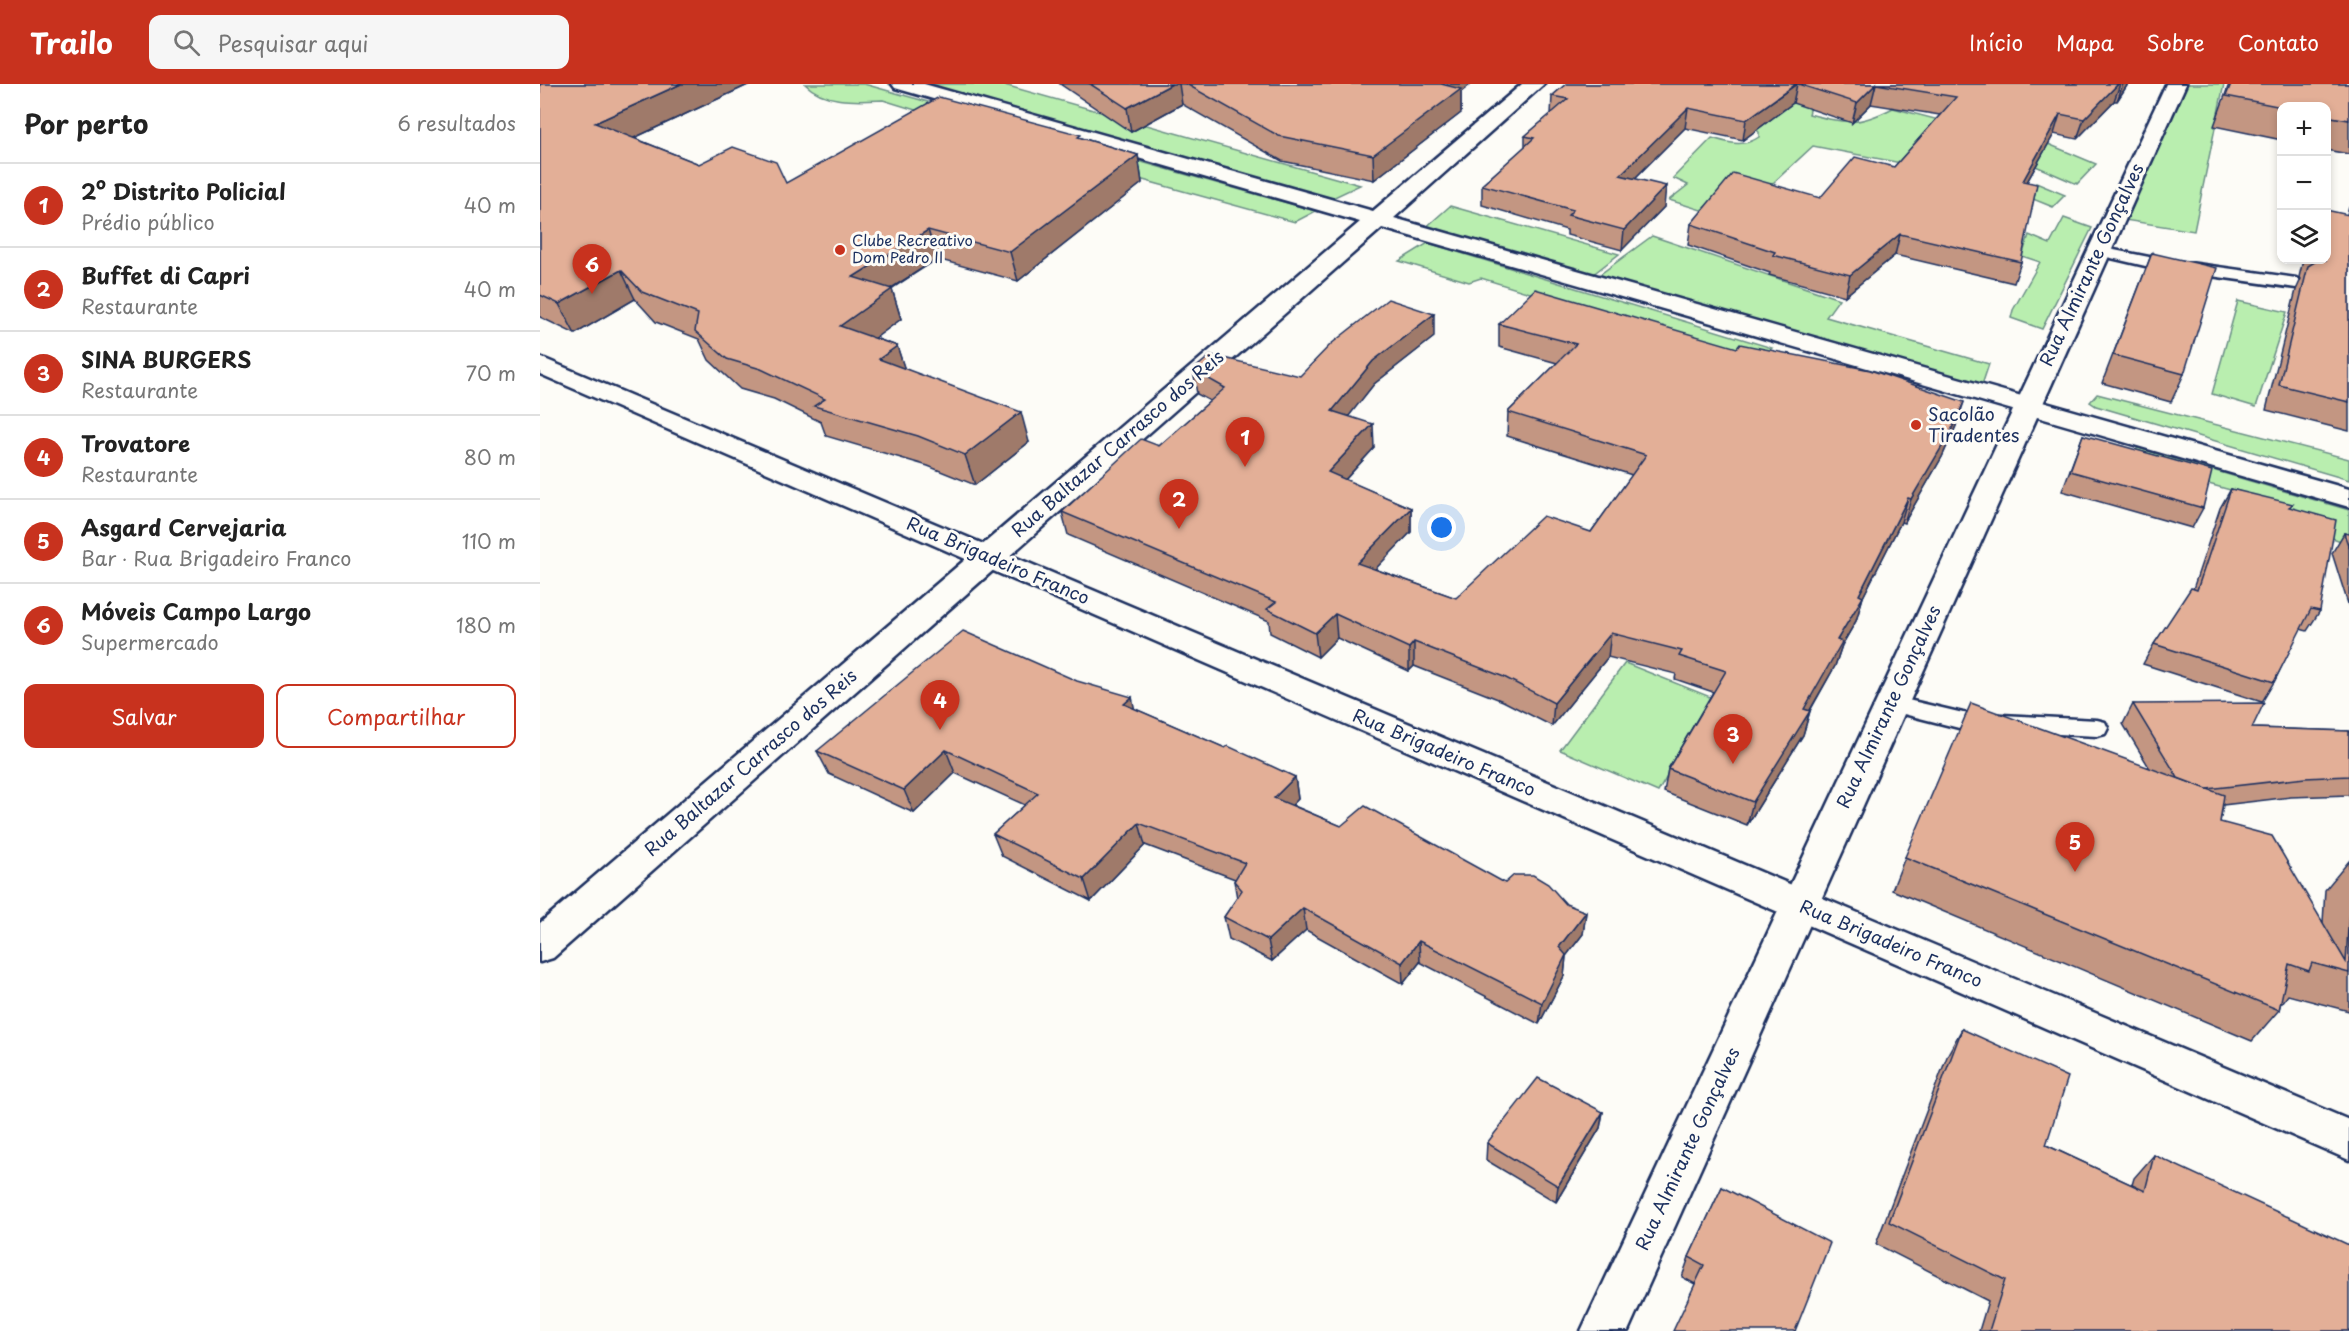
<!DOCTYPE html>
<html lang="pt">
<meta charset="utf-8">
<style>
body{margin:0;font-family:"Playpen Sans",sans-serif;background:#f6f6f6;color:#222}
.controls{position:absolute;right:18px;top:18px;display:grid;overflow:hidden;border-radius:12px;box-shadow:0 3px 9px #0003}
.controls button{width:54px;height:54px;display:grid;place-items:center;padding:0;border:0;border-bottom:2px solid #e0e0e0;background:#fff;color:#222;font:30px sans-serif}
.you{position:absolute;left:902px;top:444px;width:21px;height:21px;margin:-15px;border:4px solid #fff;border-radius:50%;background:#1a73e8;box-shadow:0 0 0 9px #1a73e833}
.badge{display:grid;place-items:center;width:39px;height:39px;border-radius:50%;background:#c8321e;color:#fff;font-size:20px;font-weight:700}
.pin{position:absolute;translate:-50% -50px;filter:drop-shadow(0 2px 3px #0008)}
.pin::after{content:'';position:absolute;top:32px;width:21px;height:18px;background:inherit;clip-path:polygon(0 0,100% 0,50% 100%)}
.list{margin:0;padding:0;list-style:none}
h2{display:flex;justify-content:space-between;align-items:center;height:78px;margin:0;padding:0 24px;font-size:26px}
h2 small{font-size:20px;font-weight:400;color:#767676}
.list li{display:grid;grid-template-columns:39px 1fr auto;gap:18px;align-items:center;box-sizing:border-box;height:84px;padding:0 24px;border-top:2px solid #e0e0e0}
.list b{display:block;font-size:22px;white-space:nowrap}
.list p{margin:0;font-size:20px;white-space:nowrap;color:#767676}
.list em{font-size:20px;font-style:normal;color:#767676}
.actions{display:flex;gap:12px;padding:18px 24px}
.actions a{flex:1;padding:14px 0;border:2px solid #c8321e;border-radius:12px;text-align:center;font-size:21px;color:#c8321e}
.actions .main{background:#c8321e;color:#fff}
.icon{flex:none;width:33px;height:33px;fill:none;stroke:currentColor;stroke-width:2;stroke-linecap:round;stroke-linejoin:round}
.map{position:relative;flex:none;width:1809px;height:1247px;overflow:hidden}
header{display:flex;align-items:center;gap:36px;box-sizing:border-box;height:84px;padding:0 30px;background:#c8321e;color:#fff}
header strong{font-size:28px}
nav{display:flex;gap:33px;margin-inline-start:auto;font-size:21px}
.search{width:420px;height:54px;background:#f6f6f6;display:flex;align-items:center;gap:15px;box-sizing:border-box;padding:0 21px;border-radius:12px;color:#767676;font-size:22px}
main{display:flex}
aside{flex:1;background:#fff}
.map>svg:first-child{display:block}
.green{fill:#b9eeaf;stroke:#6a8e86;stroke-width:1.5}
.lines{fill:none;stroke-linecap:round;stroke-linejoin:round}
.service-casing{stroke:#1b2f5e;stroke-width:5}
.minor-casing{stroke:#1b2f5e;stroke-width:5}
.tertiary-casing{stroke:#1b2f5e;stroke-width:5}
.secondary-casing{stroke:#1b2f5e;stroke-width:5}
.service{fill:#fdfcf7;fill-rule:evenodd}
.minor{fill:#fdfcf7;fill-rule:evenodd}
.tertiary{fill:#fdfcf7;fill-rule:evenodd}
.secondary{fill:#fdfcf7;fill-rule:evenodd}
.wall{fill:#c39682;stroke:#1b2f5e;stroke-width:1.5}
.shaded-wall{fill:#9f7a6a;stroke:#1b2f5e;stroke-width:1.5}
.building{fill:#e3af97;stroke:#1b2f5e;stroke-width:1.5}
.poi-dot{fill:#c8321e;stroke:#fdfcf7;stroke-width:2}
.labels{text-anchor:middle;stroke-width:6;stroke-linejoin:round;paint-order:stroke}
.far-poi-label{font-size:15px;fill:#1b2f5e;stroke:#fdfcf7;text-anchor:start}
.street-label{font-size:18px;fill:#1b2f5e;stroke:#fdfcf7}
.poi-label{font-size:18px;fill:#1b2f5e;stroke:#fdfcf7;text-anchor:start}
</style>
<header>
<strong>Trailo</strong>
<div class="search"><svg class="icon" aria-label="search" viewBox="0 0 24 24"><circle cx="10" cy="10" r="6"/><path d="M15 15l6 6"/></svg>Pesquisar aqui</div>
<nav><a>Início</a><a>Mapa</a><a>Sobre</a><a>Contato</a></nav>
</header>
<main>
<aside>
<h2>Por perto<small>6 resultados</small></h2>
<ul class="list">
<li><span class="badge">1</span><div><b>2º Distrito Policial</b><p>Prédio público</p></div><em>40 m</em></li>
<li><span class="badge">2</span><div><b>Buffet di Capri</b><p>Restaurante</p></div><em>40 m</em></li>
<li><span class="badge">3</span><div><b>SINA BURGERS</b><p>Restaurante</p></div><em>70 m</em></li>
<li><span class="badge">4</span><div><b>Trovatore</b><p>Restaurante</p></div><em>80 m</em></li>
<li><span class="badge">5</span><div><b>Asgard Cervejaria</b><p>Bar · Rua Brigadeiro Franco</p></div><em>110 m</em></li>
<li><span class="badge">6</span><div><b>Móveis Campo Largo</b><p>Supermercado</p></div><em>180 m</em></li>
</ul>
<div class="actions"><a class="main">Salvar</a><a>Compartilhar</a></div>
</aside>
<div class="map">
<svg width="1809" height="1247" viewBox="0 0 1809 1247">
<rect width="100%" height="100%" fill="#fdfcf7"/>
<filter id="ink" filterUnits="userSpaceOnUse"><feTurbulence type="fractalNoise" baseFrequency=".0167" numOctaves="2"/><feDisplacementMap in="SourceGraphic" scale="12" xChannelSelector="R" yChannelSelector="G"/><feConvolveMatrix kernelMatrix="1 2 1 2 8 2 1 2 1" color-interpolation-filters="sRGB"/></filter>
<g filter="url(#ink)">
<g class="green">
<path d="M265,0H324L776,127L755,138L603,96L343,16C318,17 285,20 265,0Z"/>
<polygon points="348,0 461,0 820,101 782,119"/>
<polygon points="1640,0 1684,0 1654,147 1578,135"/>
<path d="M1275,8L1269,30C1307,40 1318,42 1353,24L1418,41L1366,80L1273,62L1219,112L1187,106L1161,126L1129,116L1148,101L1133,94L1172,54C1190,59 1203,64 1219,53V48L1209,40Z"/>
<polygon points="1501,57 1556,80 1537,100 1484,77"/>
<polygon points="1496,99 1525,111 1513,123 1483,111"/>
<polygon points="910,122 1079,170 1047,195 883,146"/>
<polygon points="1524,134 1552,144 1502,245 1471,234 1473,226 1500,178 1482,172 1489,151 1510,160"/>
<polygon points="1112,152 1299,215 1286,233 1449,280 1439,310 1051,197"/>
<polygon points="888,159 1232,264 1215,278 941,194 929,198 859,177"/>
<polygon points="1698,217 1747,228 1716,323 1672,310"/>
<polygon points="1557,310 1809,375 1809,396 1556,322 1550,318"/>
<polygon points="1598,364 1809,426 1809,460 1776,448 1723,415 1592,379 1590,370"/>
<polygon points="1085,579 1173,614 1118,708 1020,666"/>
</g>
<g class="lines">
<g class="service-casing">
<g id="service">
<polygon points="1559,163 1614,174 1756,194 1764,199 1756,204 1614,184 1554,170 1552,167 1554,164"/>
<polygon points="1351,612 1423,629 1557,636 1565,638 1568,644 1565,650 1557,652 1423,645 1344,625 1341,620 1344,615"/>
</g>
</g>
<g class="minor-casing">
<polygon id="minor" points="352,0 384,0 833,127 982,0 1004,0 854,134 1809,405 1809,423 842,144 13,874 0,878 0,839 820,138 355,4"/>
</g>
<g class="tertiary-casing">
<polygon id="tertiary" points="1626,0 1646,0 1088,1247 1041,1247"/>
</g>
<g class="secondary-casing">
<polygon id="secondary" points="0,273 1809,1036 1809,1076 0,290"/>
</g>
<use href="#service" class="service"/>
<use href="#minor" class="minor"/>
<use href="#tertiary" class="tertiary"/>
<use href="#secondary" class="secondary"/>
</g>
<g class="wall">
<polygon points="0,0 210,0 94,54 159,80 246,99 542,54 598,71 602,99 478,197 397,175 351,205 352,205 361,235 335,254 357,262 364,284 489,358 435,401 388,382 286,352 281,338 234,315 200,305 169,276 159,255 116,238 95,215 35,250 0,233"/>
<polygon points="520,0 931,0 921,8 921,29 834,96 742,77 642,20 591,48"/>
<polygon points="1026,0 1588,0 1577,17 1574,17 1537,55 1514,50 1487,98 1481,178 1474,199 1355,171 1305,212 1229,191 1230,189 1148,161 1151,140 1280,114 1354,83 1400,31 1331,20 1312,39 1253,19 1203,56 1145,44 1095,94 1124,123 1082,166 1027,151 1027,146 942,121 942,101 985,63 985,52 1011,30 1012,12"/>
<polygon points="1689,0 1809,0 1809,70 1786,66 1786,22 1742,22 1742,56 1674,42"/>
<polygon points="1809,123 1809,347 1726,326 1756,206 1761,195 1759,193 1763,176 1786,176 1807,131"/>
<polygon points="1612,169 1644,290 1631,318 1562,299"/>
<polygon points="959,240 1416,342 1402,373 1364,439 1361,438 1323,513 1316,537 1302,561 1295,582 1270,627 1263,651 1207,741 1124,708 1128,685 1173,608 1135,595 1136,590 1068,573 1012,642 963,617 874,582 869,587 797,554 778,573 730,549 729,537 528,451 522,428 619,362 670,317 657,310 653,286 760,292 894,253 834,300 808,332 834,364 805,396 871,424 871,448 835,485 916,514 1051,448 1092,391 967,352 968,328 1017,279 959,263"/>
<polygon points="1543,351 1663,424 1652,444 1522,407"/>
<polygon points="1691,405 1750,423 1780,527 1767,547 1760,545 1734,598 1722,618 1603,580 1614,560 1653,505 1680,424"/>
<polygon points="1804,449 1809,450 1809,523 1792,469"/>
<polygon points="1593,620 1712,644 1809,647 1809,711 1751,713 1683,721 1680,738 1783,838 1785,806 1809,777 1809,927 1748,911 1742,919 1741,918 1739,926 1712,957 1352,806 1365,773 1609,683 1583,640"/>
<polygon points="595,625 685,664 755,693 758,715 752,721 801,742 1046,828 1043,850 1026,872 1024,892 999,940 880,878 863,900 766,846 732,877 689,855 684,833 697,814 694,797 695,795 605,761 551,817 462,772 453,750 485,721 415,689 374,729 289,690 277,667"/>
<polygon points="1422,945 1506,1061 1592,1101 1594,1094 1614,1071 1809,1247 1439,1247 1448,1217 1336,1160 1408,970"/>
<polygon points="1063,1028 1060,1044 1016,1118 946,1076 947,1059"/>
<polygon points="1182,1103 1255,1247 1155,1200 1142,1193 1149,1173"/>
</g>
<g class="shaded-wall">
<polygon points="141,0 210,0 68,66 55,39"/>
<polygon points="632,0 639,0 642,20 591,48 587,24"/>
<polygon points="900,0 931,0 921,8 921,29 834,96 833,71"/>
<polygon points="1257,0 1253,19 1203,56 1206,36"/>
<polygon points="1336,0 1331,20 1312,39 1317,19"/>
<polygon points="1578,0 1580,0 1574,17 1537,55 1544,35"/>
<polygon points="1583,0 1588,0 1577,17"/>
<polygon points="1148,24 1145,44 1078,111 1080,91"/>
<polygon points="1520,30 1514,50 1476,117 1483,97"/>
<polygon points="598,71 602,99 478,197 470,168"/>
<polygon points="1126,102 1124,123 1082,166 1084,146"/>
<polygon points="388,146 397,175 323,222 313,193"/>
<polygon points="1360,150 1355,171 1305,212 1310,191"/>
<polygon points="81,186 95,215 35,250 19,220"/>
<polygon points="352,205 361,235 311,272 300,242"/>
<polygon points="894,230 894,253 834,300 794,351 792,327 833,277"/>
<polygon points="357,262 367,292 339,275"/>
<polygon points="1424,318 1416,342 1402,373 1364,439 1371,415"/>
<polygon points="481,328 489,358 435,401 425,371"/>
<polygon points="833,340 834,364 790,412 788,388"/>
<polygon points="1368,414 1361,438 1322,515 1323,513 1316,537 1302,561 1295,582 1263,638 1270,627 1263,651 1207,741 1213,718 1264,625 1319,511"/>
<polygon points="871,424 871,448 818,503 817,479"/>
<polygon points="795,530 797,554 778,573 775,549"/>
<polygon points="1071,549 1068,573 1012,642 1014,619"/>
<polygon points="874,558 874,582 869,587 869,564"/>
<polygon points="592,613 597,636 584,620"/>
<polygon points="406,666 415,689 374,729 364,706"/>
<polygon points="755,693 758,715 738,736 734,714"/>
<polygon points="599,739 605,761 551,817 544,795"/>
<polygon points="763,824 766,846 732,877 728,856"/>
<polygon points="1046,828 1043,850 1026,872 1024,892 999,940 1002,919 1019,863"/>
<polygon points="879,857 880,878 863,900 862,879"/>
<polygon points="1063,1028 1060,1044 1016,1118 1018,1102"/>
</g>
<g class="building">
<polygon points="0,0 141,0 55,39 159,80 193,63 236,78 246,99 399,13 541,51 538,53 598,71 470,168 388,146 313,193 352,205 300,242 357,262 339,275 481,328 425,371 378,352 274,322 285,315 221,285 187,275 155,247 158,230 102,208 81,186 19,220 0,211"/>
<polygon points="550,0 632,0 587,24"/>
<polygon points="646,0 901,0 921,5 833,71 739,52"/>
<polygon points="1026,0 1256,0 1206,36 1148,24 1080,91 1126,102 1084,146 1028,131 1033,126 942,101 994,54 985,52 1028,15 1012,12"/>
<polygon points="1258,0 1578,0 1544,35 1520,30 1483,97 1497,100 1481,178 1360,150 1310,191 1233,171 1235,168 1151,140 1193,89 1280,114 1315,73 1354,83 1416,13 1336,0 1317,19"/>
<polygon points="1691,0 1809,0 1809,36 1786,32 1786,22 1742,23 1686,12"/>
<polygon points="1786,126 1809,131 1809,318 1739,301 1768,182 1778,176 1786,176"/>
<polygon points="1612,169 1677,184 1644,290 1573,271"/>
<polygon points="995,205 1197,264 1200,260 1330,286 1424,318 1410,349 1371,415 1368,414 1319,511 1323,513 1297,556 1302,558 1264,625 1270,627 1213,718 1128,685 1186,587 1139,572 1142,567 1071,549 1014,619 964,593 874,558 869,564 795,530 775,549 727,525 736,518 522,428 601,355 619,362 685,304 653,286 671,271 760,292 791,260 848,215 894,230 833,277 792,327 833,340 788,388 871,424 817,479 916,514 1003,432 1051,448 1106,371 968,328 1036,260 959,240"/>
<polygon points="1543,351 1672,387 1663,424 1530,387"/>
<polygon points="1691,405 1753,420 1749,423 1796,436 1780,527 1771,525 1734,598 1614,560 1651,504 1657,506"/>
<polygon points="1804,449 1809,450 1809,464"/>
<polygon points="423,547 537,597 592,613 584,620 685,664 688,662 755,693 734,714 801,742 825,722 965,799 974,791 993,791 1008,800 1026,820 1046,828 1019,863 1026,871 1002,919 879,857 862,879 763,824 728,856 684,833 702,806 694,797 705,779 599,739 544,795 453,750 498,709 406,666 364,706 277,667"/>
<polygon points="1431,619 1684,711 1680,738 1732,752 1806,878 1809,826 1809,889 1772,879 1769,887 1749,880 1739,926 1365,773"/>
<polygon points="1724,619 1712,644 1809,647 1809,692 1765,694 1667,705 1638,694 1593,620"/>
<polygon points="1422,945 1528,993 1506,1061 1605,1107 1614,1071 1809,1161 1809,1247 1449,1247 1465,1196 1349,1138"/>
<polygon points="998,994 1063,1028 1018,1102 947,1059"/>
<polygon points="1182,1103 1290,1159 1255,1247 1133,1247 1164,1181 1149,1173"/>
</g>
</g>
<g class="poi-dot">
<circle cx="300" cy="166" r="6"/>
<circle cx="1376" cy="341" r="6"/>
</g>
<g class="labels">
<g class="far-poi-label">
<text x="312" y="162">Clube Recreativo<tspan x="312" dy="17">Dom Pedro II</tspan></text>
</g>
<g class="street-label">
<text transform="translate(1552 181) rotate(-65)" y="6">Rua Almirante Gonçalves</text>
<text transform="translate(578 360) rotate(-41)" y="6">Rua Baltazar Carrasco dos Reis</text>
<text transform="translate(458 477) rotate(23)" y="6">Rua Brigadeiro Franco</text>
<text transform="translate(1349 623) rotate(-65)" y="6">Rua Almirante Gonçalves</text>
<text transform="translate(904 669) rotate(23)" y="6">Rua Brigadeiro Franco</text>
<text transform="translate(211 679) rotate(-41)" y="6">Rua Baltazar Carrasco dos Reis</text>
<text transform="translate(1351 860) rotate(23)" y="6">Rua Brigadeiro Franco</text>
<text transform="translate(1148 1065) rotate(-65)" y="6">Rua Almirante Gonçalves</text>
</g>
<g class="poi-label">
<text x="1388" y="337">Sacolão<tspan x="1388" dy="21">Tiradentes</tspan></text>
</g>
</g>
</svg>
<div class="controls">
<button>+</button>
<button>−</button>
<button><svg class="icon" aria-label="layers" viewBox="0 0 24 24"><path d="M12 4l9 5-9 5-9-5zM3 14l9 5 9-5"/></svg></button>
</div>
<div class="you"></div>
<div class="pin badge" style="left:705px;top:383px">1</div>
<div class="pin badge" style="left:639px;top:445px">2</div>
<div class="pin badge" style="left:1193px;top:680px">3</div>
<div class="pin badge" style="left:400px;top:646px">4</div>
<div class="pin badge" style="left:1535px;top:788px">5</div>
<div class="pin badge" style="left:52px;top:210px">6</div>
</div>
</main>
